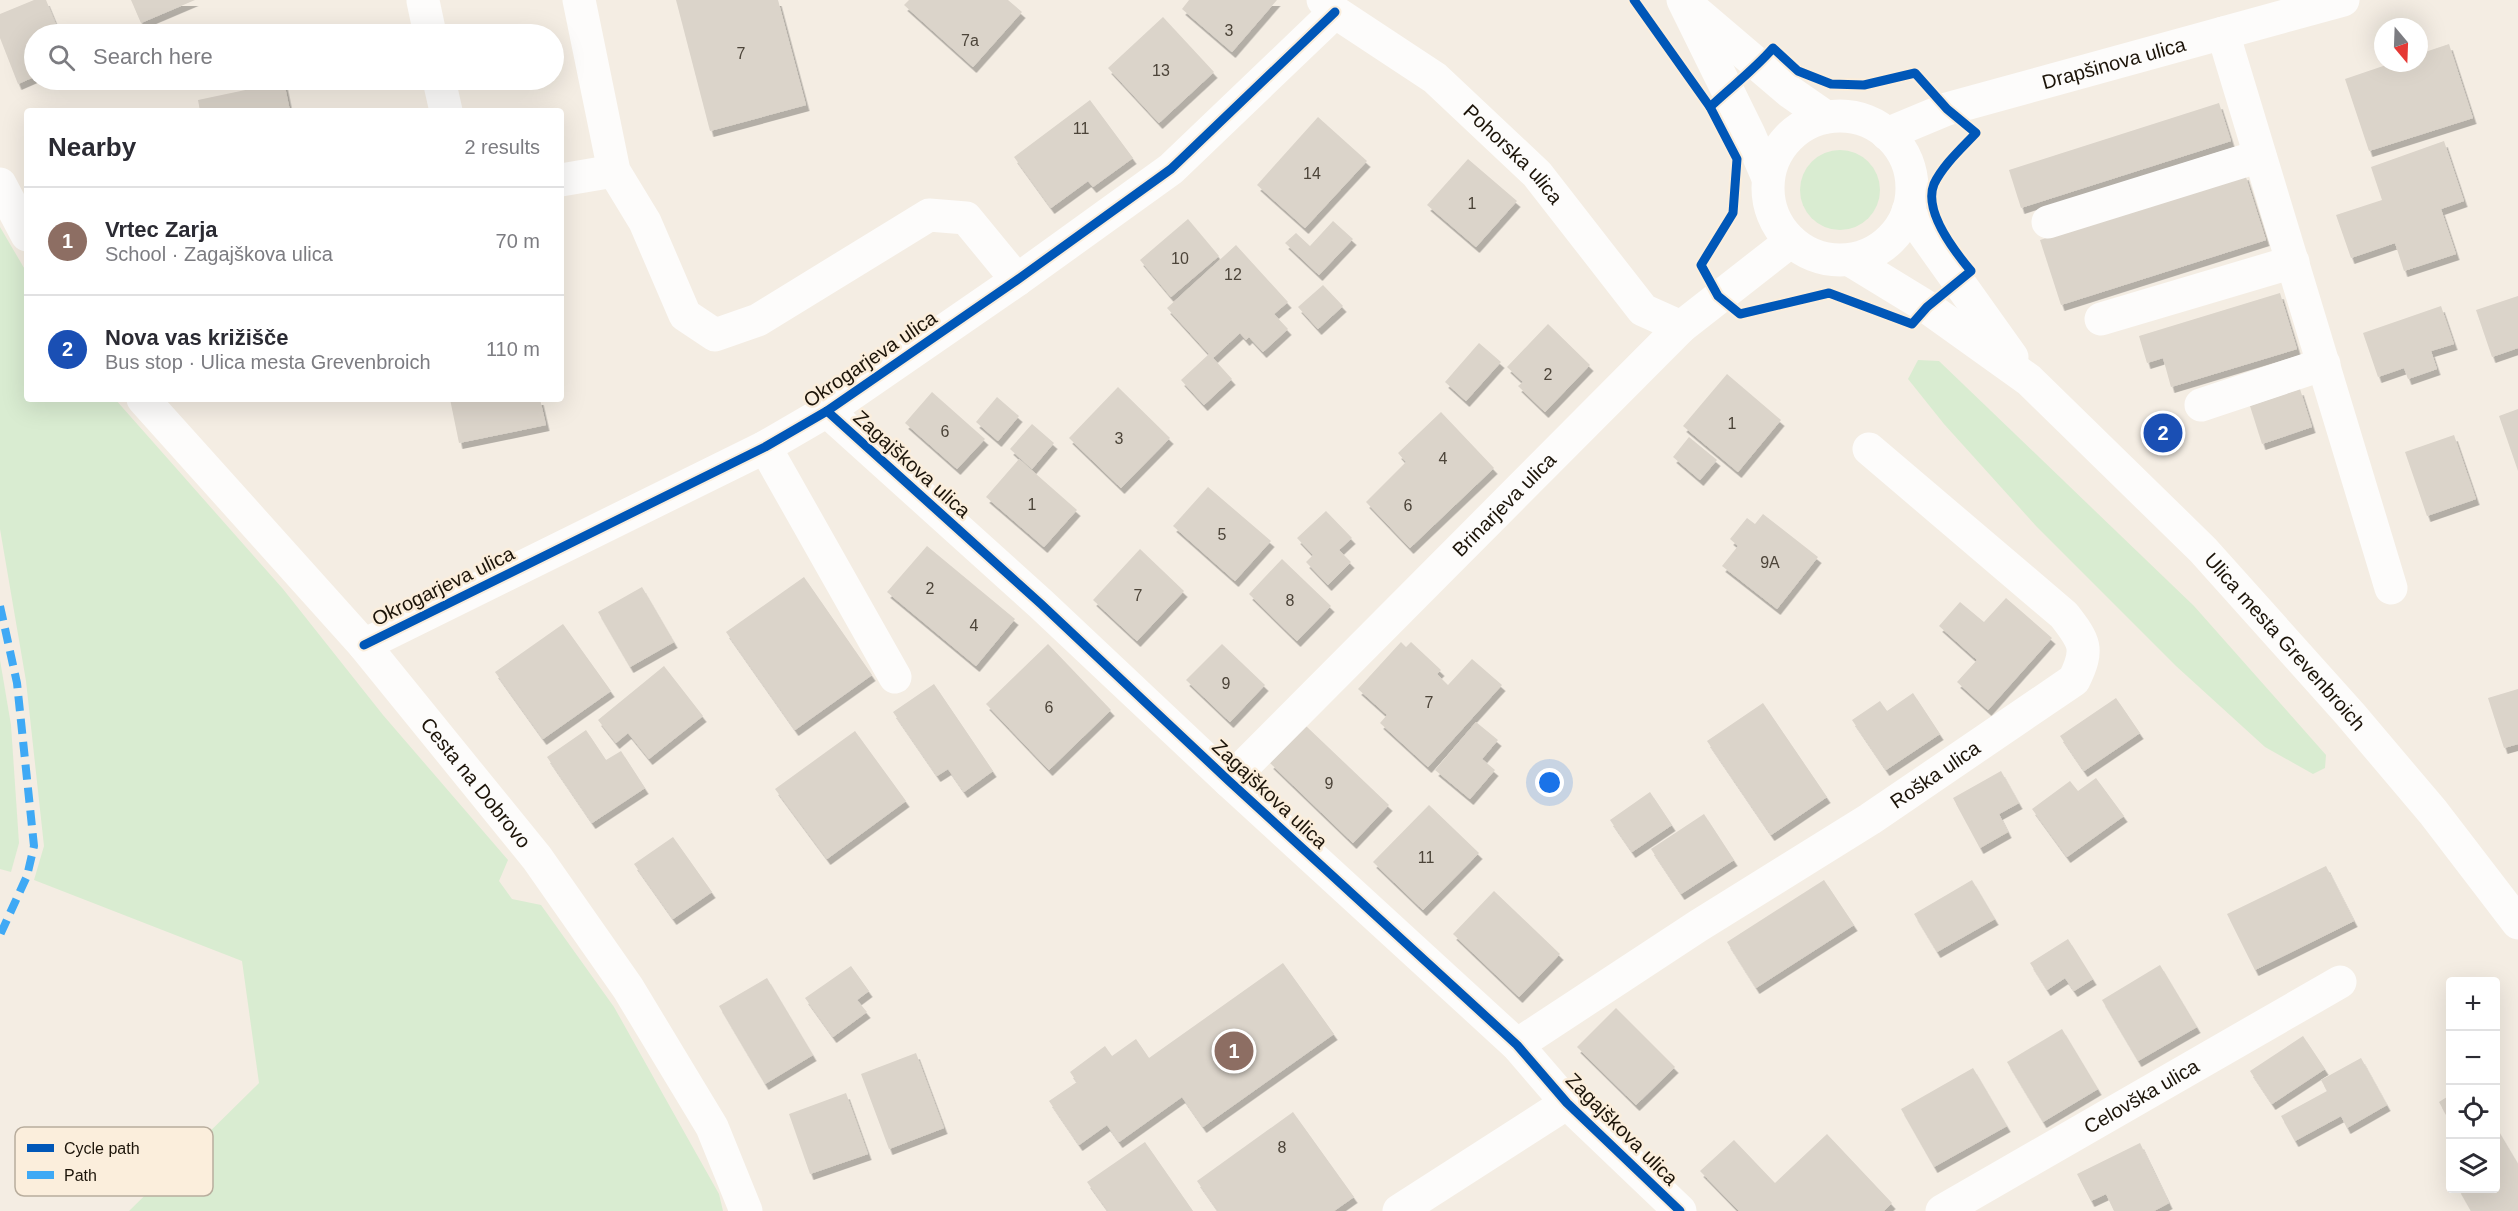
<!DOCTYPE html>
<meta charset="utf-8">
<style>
body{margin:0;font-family:Arial,sans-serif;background:#f2f2f3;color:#2b2b33}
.controls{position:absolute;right:18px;bottom:18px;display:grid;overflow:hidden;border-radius:6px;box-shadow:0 6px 24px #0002}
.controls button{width:54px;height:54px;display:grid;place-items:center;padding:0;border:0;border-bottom:2px solid #e1e1e2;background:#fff;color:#2b2b33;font:30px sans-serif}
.compass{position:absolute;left:2374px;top:18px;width:54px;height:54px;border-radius:50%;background:#fff;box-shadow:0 6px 24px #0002;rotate:161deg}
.you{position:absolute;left:1550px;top:783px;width:21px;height:21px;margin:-15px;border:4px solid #fff;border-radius:50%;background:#1a73e8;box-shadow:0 0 0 9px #1a73e833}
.badge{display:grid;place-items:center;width:39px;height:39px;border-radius:50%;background:#2563eb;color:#fff;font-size:20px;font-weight:700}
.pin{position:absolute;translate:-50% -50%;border:3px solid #fff;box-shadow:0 2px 6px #0006}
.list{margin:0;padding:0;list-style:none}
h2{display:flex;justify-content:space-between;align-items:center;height:78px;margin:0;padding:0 24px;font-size:26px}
h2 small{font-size:20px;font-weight:400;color:#7c7c81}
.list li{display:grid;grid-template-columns:39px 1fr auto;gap:18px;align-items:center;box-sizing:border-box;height:108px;padding:0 24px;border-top:2px solid #e1e1e2}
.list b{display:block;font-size:22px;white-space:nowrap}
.list p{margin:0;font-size:20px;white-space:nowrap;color:#7c7c81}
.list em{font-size:20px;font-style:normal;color:#7c7c81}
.icon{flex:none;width:33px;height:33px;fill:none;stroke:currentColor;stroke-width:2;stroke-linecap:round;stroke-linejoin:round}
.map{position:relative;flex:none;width:2518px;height:1211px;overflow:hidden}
.search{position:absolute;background:#fff;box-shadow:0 6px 24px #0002;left:24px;top:24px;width:540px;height:66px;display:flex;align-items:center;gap:15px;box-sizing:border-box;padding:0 21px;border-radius:33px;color:#7c7c81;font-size:22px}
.panel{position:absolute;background:#fff;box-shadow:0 6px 24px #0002;left:24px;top:108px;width:540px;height:294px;border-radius:6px}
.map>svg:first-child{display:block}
.green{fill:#d9ecd1}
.building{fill:#dbd4ca;filter:url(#shadow)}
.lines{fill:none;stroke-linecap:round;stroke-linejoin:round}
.minor{stroke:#fdfcfb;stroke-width:33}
.quiet{stroke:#3fa9f5;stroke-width:8;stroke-dasharray:15 8;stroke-linecap:butt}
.cycleway-casing{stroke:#fbeedc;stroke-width:13}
.cycleway{stroke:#0057b8;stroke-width:9}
.labels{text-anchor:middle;stroke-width:5;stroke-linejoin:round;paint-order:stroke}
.number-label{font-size:16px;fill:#4c4439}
.street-label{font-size:20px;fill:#1c1409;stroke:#fbeedc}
.key{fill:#fbeedc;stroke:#b8ad9d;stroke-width:1.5}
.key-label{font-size:16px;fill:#1c1409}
</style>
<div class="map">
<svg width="2518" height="1211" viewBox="0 0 2518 1211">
<defs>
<filter id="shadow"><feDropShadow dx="3.5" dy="6" stdDeviation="0" flood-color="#0004"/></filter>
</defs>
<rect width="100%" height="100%" fill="#f4ede3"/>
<g class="green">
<circle cx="1840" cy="190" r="40"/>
<polygon points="0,227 27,273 27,399 115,399 283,589 383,715 508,860 499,881 512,899 541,905 614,1007 719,1194 723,1211 129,1211 259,1083 242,961 34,880 44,846 26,681 0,529"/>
<polygon points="1918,360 1939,361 2194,606 2326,755 2325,768 2313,774 2265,747 2176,666 2037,527 1944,424 1908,379"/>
<polygon points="0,660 11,725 19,843 11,872 0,869"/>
</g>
<g class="building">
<polygon points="34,0 46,0 60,34 34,34 34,77 18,84 0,38 0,14"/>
<polygon points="131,0 195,0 141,23"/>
<polygon points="676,0 778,0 806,105 710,131"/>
<polygon points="909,0 1008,0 1022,12 973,67 904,5"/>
<polygon points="1189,0 1277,0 1232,52 1182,9"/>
<polygon points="1163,17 1214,72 1159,123 1108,68"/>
<polygon points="2449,44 2473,118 2369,151 2345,79 2392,63 2419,63 2419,54"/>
<polygon points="284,82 290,111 200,111 198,100"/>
<polygon points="1090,100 1133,158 1093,187 1088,181 1051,208 1014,157"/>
<polygon points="2219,103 2231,141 2021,208 2009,170"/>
<polygon points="1318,117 1367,161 1305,228 1257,185"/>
<polygon points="2444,141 2464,201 2441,209 2456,254 2404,271 2395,243 2351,258 2336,215 2382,200 2371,167"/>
<polygon points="1468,159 1517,201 1476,247 1427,205"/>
<polygon points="2245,174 2266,240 2061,305 2040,240"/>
<polygon points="1188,219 1219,256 1171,297 1140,260"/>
<polygon points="1333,221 1353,239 1319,275 1285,243 1296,233 1310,246"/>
<polygon points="1236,245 1288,302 1274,314 1288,329 1263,352 1249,337 1246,340 1240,333 1213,358 1232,379 1204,405 1181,380 1209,354 1167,308"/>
<polygon points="1323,285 1343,306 1318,329 1298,307"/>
<polygon points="2280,293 2297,349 2171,387 2163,358 2147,363 2139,336"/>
<polygon points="2518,296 2518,348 2492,357 2476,310"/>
<polygon points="2441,306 2454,344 2431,351 2437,369 2408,379 2404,368 2378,377 2363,333"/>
<polygon points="1548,324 1590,365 1545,412 1518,386 1523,382 1507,367"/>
<polygon points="1479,343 1501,362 1466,401 1445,382"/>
<polygon points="1727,374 1781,420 1738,472 1683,426"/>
<polygon points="1118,387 1170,438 1121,488 1069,438"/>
<polygon points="2300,389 2312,427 2262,444 2250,406"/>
<polygon points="932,392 985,439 957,469 905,423"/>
<polygon points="997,397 1019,416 998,441 976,422"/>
<polygon points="450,399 540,399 546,425 459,443"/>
<polygon points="2518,409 2518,471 2499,416"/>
<polygon points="1441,412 1494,468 1410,548 1366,502 1406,462 1398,453"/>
<polygon points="1032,424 1054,443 1032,469 1010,449"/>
<polygon points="2454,435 2476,499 2427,516 2405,452"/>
<polygon points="1689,437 1717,460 1700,480 1673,457"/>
<polygon points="1019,459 1077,510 1044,547 986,497"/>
<polygon points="1208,487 1271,541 1235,581 1173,526"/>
<polygon points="1326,511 1352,538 1339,550 1351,562 1328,585 1306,562 1313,555 1297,538"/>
<polygon points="1763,514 1818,557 1777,609 1722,566 1738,546 1730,539 1747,518 1755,524"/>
<polygon points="927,546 1015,619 976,666 887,592"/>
<polygon points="1140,549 1184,591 1137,641 1093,600"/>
<polygon points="1282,559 1331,606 1297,641 1249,594"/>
<polygon points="804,577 872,675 795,730 726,632"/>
<polygon points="642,587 674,642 630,667 598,612"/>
<polygon points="2006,598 2052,638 1988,710 1957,682 1977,660 1939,626 1960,602 1984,622"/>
<polygon points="563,624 611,691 543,739 495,672"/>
<polygon points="1401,642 1406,647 1411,642 1441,670 1437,674 1448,685 1472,659 1502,685 1428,767 1380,723 1387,715 1358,689"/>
<polygon points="1048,644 1111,710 1049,770 986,704"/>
<polygon points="1222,644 1265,685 1230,722 1186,680"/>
<polygon points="664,666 703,716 649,759 628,733 616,743 598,720"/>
<polygon points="934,684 993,771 964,792 948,769 937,776 893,712"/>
<polygon points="2518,689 2518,744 2504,748 2488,698"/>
<polygon points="1913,693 1940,734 1886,770 1852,720 1880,701 1887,711"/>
<polygon points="2116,698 2140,733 2084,771 2060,736"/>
<polygon points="1763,703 1827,797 1771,835 1707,741"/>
<polygon points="1476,722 1498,740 1482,759 1495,770 1470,799 1435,770"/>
<polygon points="1306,726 1389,805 1353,843 1270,763"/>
<polygon points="586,730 606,760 621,751 645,788 592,823 547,757"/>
<polygon points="855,731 906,801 827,859 775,789"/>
<polygon points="2001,771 2019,803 1999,814 2008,832 1980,848 1953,798"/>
<polygon points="2096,778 2124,816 2067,857 2032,809 2070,781 2078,791"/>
<polygon points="1650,792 1672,825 1632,852 1610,820"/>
<polygon points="1429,805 1479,853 1423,910 1373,862"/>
<polygon points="1704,814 1734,860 1681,894 1651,849"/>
<polygon points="673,837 712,892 673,919 634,864"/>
<polygon points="2326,866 2354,921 2255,970 2227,914"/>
<polygon points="1824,880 1854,925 1756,988 1727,942"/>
<polygon points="1972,880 1995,919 1937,952 1914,914"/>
<polygon points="1494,891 1560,954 1519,997 1453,934"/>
<polygon points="2068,939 2093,979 2074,991 2065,978 2047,990 2030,963"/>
<polygon points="1283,963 1334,1034 1203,1127 1182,1097 1119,1142 1107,1125 1079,1145 1049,1101 1077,1082 1070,1072 1105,1046 1112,1056 1136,1039 1149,1058"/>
<polygon points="2160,965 2197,1027 2138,1061 2102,1000"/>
<polygon points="851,966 869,991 857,1000 867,1012 833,1037 805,998"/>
<polygon points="767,978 813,1055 765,1084 719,1006"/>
<polygon points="1616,1008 1675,1067 1636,1105 1577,1047"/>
<polygon points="2062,1029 2098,1089 2043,1122 2007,1062"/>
<polygon points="2303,1036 2325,1069 2272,1104 2250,1071"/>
<polygon points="916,1053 944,1128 889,1149 861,1074"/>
<polygon points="2361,1058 2387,1105 2347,1128 2341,1116 2295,1141 2281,1116 2327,1091 2321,1080"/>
<polygon points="1973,1068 2007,1126 1934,1167 1901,1109"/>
<polygon points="846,1093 868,1154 810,1174 789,1114"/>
<polygon points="2450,1095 2450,1122 2439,1102"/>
<polygon points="1293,1112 1354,1197 1334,1211 1218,1211 1197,1181"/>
<polygon points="2496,1127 2518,1164 2518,1211 2471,1211 2458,1188 2496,1188"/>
<polygon points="1827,1134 1892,1203 1884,1211 1739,1211 1700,1171 1734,1140 1775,1183"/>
<polygon points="1145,1142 1193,1211 1108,1211 1087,1182"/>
<polygon points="2140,1143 2169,1203 2154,1211 2114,1211 2106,1194 2091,1201 2077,1174"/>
</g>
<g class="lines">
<g class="minor">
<polyline points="579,0 614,171 645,222 685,315 715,335 758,320 929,215 966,218 1017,280"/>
<path id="s1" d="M1323,0L1335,12L1435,78L1537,174L1643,310L1681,327"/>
<polyline points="1683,0 1749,134 1768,178"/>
<polyline points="423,1 430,34"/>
<polyline points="1695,11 1790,92 1826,117"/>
<polyline points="2223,33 2391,588"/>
<polyline points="439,80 446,111"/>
<circle cx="1840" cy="188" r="72"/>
<path id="s2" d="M1887,134L1947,109L2343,0"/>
<polyline points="561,180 614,171"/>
<polyline points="0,184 27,235"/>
<polyline points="1908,211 2012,357"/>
<polyline points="2048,222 2260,156"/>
<path id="s3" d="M1850,260L1927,307L2029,380L2203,550L2350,714L2433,812L2518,923"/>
<polyline points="2101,319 2293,262"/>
<path id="s4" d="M143,399L364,645L537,858L628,988L712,1127L746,1211"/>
<polyline points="2201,405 2324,364"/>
<polyline points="827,411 1041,604 1229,781 1517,1045 1567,1103 1680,1211"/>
<polyline points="765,447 895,677"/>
<polyline points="364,645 765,447 827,411 1017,280 1171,169 1335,12"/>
<path id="s5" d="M1229,781L1681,327L1791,241"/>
<path id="s6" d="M1517,1045L1698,926L1870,819L2074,680C2090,648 2084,641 2064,615L1869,449"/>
<polyline points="1399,1211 1567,1103"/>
<path id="s7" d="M1942,1211L2340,982"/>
</g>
<polyline class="quiet" points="0,606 17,683 34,846 27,876 0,935"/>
<g class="cycleway-casing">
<g id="cycleway">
<polyline points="1634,0 1710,107"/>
<path d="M1773,48L1798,71L1831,84L1864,85L1915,73L1947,109L1976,133C1962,148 1943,165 1934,184C1923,211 1955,252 1971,271L1927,307L1912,324L1829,293L1740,314L1718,296L1701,265L1733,213L1737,159L1710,107C1731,87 1754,70 1773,48Z"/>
<polyline points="827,411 1041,604 1229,781 1517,1045 1567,1103 1680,1211"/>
<polyline points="364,645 765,447 827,411 1017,280 1171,169 1335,12"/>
</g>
</g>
<use href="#cycleway" class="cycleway"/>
</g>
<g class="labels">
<g class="number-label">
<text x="1229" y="36">3</text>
<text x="970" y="46">7a</text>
<text x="741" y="59">7</text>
<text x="1161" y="76">13</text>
<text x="1081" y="134">11</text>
<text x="1312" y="179">14</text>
<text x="1472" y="209">1</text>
<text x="1180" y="264">10</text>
<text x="1233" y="280">12</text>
<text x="1548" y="380">2</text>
<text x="1732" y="429">1</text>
<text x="945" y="437">6</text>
<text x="1119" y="444">3</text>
<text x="1443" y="464">4</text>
<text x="1032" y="510">1</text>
<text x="1408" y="511">6</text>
<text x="1222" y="540">5</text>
<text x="1770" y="568">9A</text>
<text x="930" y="594">2</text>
<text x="1138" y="601">7</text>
<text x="1290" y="606">8</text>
<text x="974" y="631">4</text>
<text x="1226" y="689">9</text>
<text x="1429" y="708">7</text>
<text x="1049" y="713">6</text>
<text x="1329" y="789">9</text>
<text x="1426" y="863">11</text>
<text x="1282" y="1153">8</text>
</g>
<g class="street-label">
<text dy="7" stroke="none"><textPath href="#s2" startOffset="238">Drapšinova ulica</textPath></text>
<text dy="7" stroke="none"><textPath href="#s1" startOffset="246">Pohorska ulica</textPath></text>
<text transform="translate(870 359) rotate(-34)" y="7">Okrogarjeva ulica</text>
<text transform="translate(912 464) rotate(42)" y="7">Zagajškova ulica</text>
<text dy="7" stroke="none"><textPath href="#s5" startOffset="390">Brinarjeva ulica</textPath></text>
<text transform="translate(443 586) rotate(-26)" y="7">Okrogarjeva ulica</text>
<text dy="7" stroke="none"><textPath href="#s3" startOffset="582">Ulica mesta Grevenbroich</textPath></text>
<text dy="7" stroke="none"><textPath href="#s6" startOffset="498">Roška ulica</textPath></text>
<text dy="7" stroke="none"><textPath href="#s4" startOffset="508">Cesta na Dobrovo</textPath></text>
<text transform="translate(1270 794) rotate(43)" y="7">Zagajškova ulica</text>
<text dy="7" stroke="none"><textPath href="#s7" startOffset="230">Celovška ulica</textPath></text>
<text transform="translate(1622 1129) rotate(45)" y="7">Zagajškova ulica</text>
</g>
</g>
<rect x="15" y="1127" width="198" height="69" rx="9" class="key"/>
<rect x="27" y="1144" width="27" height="8" fill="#0057b8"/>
<rect x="27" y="1171" width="27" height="8" fill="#3fa9f5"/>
<g class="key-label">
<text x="64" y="1154">Cycle path</text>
<text x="64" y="1181">Path</text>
</g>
</svg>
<div class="controls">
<button>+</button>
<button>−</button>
<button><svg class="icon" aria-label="locate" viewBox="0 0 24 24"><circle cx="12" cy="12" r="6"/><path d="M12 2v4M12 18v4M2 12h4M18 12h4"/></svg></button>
<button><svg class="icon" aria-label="layers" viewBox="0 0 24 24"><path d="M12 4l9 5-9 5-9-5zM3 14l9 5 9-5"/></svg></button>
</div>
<svg class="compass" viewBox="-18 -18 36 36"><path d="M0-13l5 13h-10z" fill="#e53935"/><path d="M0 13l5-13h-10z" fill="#7c7c81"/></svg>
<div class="you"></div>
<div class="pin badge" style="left:1234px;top:1051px;background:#8d6e63">1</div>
<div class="pin badge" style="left:2163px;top:433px;background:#1a4fb4">2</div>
<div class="search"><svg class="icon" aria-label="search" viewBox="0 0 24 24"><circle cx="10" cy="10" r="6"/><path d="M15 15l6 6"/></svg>Search here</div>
<section class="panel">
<h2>Nearby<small>2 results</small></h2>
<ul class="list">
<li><span class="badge" style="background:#8d6e63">1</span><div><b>Vrtec Zarja</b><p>School · Zagajškova ulica</p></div><em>70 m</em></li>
<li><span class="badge" style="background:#1a4fb4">2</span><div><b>Nova vas križišče</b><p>Bus stop · Ulica mesta Grevenbroich</p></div><em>110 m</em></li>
</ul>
</section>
</div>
